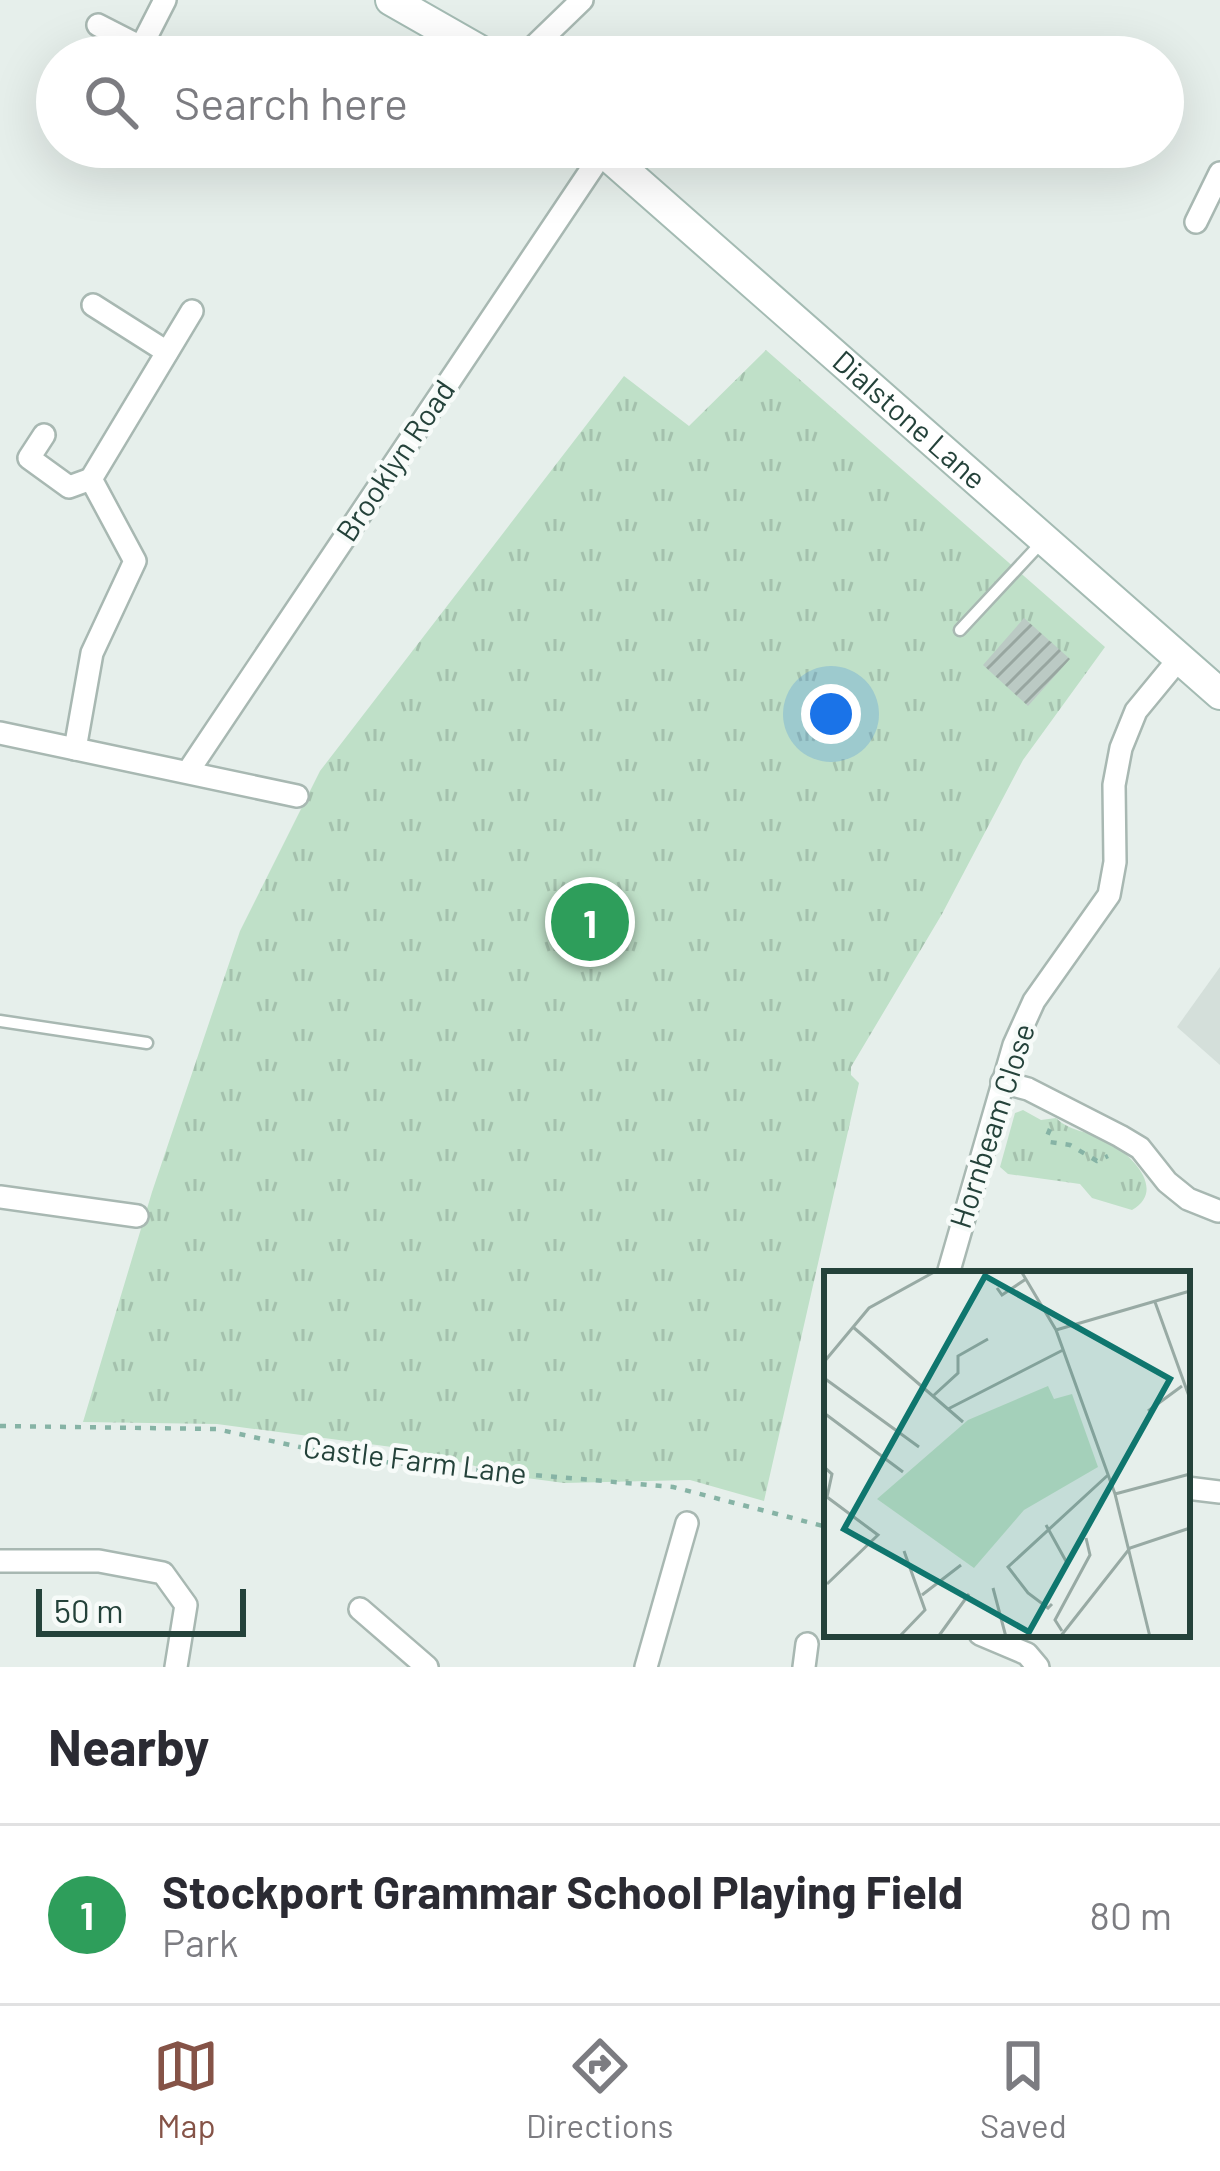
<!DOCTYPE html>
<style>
body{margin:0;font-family:Barlow,sans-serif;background:#f7f7f7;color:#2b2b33}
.scale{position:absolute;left:36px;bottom:30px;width:210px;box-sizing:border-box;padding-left:12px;border:6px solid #24423a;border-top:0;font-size:33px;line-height:42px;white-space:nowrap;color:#24423a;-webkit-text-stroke:9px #f7fbf9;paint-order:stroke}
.you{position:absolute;left:831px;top:714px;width:42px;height:42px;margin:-30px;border:9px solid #fff;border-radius:50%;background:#1a73e8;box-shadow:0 0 0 18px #1a73e833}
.badge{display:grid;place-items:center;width:78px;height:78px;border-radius:50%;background:#855347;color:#fff;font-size:39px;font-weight:700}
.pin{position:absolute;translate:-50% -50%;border:6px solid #fff;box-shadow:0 3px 12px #0006}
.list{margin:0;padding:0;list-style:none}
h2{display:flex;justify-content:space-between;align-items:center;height:156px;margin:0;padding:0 48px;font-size:51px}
h2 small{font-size:39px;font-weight:400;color:#7c7c81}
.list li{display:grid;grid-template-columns:78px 1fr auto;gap:36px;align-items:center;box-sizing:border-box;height:180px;padding:0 48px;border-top:3px solid #e1e1e2}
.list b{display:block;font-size:45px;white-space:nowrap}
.list p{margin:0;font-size:39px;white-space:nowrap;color:#7c7c81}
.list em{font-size:39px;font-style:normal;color:#7c7c81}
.icon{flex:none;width:66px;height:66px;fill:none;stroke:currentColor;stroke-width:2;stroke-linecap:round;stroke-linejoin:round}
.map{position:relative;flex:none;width:1220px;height:1667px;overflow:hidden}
.search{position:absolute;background:#fff;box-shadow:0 12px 48px #0002;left:36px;right:36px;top:36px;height:132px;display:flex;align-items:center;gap:30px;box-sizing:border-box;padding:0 42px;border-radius:66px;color:#7c7c81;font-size:45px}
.sheet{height:336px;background:#fff}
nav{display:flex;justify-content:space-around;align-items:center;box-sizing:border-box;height:168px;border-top:3px solid #e1e1e2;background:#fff;font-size:33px;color:#7c7c81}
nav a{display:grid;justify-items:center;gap:6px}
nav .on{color:#855347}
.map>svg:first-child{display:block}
.built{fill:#d4dfda}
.park{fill:url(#park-tufts)}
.building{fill:url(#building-hatch)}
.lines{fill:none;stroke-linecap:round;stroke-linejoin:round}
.lane-casing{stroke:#a8b8b2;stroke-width:15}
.street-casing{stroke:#a8b8b2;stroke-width:26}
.secondary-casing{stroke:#a4bbb3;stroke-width:34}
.path{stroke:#86b3a5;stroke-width:4.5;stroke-dasharray:6 9;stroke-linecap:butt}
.lane{stroke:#fff;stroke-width:10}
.street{stroke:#fff;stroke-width:21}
.secondary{stroke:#fff;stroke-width:30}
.labels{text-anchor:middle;stroke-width:9;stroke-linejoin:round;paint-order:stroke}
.street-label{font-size:30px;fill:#24423a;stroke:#f7fbf9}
.inset-road{fill:none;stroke:#98aaa4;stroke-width:3}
.view{fill:#0f766e;fill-opacity:0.15;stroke:#0f766e;stroke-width:6}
.inset-edge{fill:none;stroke:#24423a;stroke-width:6}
</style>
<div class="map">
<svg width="1220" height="1667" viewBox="0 0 1220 1667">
<defs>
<pattern id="park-tufts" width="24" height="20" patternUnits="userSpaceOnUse" patternTransform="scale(3)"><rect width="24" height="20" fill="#bfe0c8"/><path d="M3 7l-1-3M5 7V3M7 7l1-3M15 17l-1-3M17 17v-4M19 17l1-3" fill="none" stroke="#a4c1ad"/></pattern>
<pattern id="building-hatch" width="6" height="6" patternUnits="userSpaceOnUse" patternTransform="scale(3)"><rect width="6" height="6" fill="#bbcac4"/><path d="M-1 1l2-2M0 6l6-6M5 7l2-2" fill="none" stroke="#98a6a0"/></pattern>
</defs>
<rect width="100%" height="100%" fill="#e6efeb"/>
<polygon class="built" points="1220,967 1220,1065 1177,1027"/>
<g class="park">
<polygon points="766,350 1105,647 1023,760 942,914 851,1067 851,1075 859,1083 764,1501 690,1480 564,1483 519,1477 407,1449 217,1424 83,1422 152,1192 240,931 320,771 624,376 689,426"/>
<path d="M1023,1110L1041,1120L1056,1118C1071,1133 1092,1131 1110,1142C1133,1157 1166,1190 1132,1210L1092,1198L1080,1184L1008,1174L1000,1167L1015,1113Z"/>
</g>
<polygon class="building" points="1024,618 1070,659 1028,706 983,665"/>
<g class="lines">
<g class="lane-casing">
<g id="lane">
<polyline points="960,630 1042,542"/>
<polyline points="0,1021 147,1043"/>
</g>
</g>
<g class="street-casing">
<g id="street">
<polyline points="98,25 141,47 165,0"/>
<polyline points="523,57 582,0"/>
<polyline points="1196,222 1220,173"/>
<polyline points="93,305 167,352"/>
<polyline points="44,435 29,458 69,487 91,479"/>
<polyline points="0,733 297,796"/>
<polyline points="75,749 92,653 135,561 91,479 192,311"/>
<polyline points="189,770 603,152"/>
<polyline points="1002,1082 1028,1089 1120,1136 1140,1148 1167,1182 1188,1199 1218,1211"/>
<polyline points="0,1197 137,1216"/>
<polyline points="948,1274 1014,1045 1034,1001 1109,895 1115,862 1114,785 1121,748 1136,711 1178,660"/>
<polyline points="1187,1488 1220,1492"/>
<polyline points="0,1561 99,1561 163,1573 186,1605 176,1667"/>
<polyline points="360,1609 427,1667"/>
<polyline points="980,1634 1027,1654 1038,1667"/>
<polyline points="646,1667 687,1523"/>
<polyline points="804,1667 807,1644"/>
</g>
</g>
<g class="secondary-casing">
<g id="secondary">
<polyline points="391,0 491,57"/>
<path id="s1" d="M598,147L1220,694"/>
</g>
</g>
<g class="path">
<polyline points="1050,1129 1047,1136 1050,1142 1070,1145 1097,1161 1108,1156"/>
<polyline points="0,1426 216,1429 360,1460 673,1487 827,1527"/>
</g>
<use href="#lane" class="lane"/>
<use href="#street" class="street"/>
<use href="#secondary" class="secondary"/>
</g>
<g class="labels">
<g class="street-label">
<text dy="10" stroke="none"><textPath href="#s1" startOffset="414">Dialstone Lane</textPath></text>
<text transform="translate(396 461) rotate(-56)" y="10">Brooklyn Road</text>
<text transform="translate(993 1126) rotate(-72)" y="10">Hornbeam Close</text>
<text transform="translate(415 1461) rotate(7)" y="10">Castle Farm Lane</text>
</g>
</g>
<g transform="translate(824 1271)">
<rect width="366" height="366" fill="#e6efeb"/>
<path d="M224,115L230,128L248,123L274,196L200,239L150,297L53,228L144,149Z" fill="#bfe0c8"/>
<path class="inset-road" d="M197,0L232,59L291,223L326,366M173,17L178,24L202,8M331,31L366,128M29,56L139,151M232,59L366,20M0,91L45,37L112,0M0,107L95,176M109,125L134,102V85L164,68M124,138L239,79M324,140L358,115M0,142L79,201M0,196L8,203L3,226L54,264L3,313M291,223L366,203M222,254L243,292M169,317L182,366M98,324L137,294M228,333L224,337L204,322L184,296L284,204M238,360L231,349L266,284L262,267M75,366L101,339L80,280M114,366L145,323M236,366L306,277L366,257"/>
<path class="view" d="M161,5L346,108L205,361L20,258Z"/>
<rect width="366" height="366" class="inset-edge"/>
</g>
</svg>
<div class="scale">50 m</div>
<div class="you"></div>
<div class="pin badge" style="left:590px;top:922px;background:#2e9e5b">1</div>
<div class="search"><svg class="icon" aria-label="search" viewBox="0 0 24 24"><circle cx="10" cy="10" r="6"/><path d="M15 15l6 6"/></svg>Search here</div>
</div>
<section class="sheet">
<h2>Nearby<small></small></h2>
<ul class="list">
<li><span class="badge" style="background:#2e9e5b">1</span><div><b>Stockport Grammar School Playing Field</b><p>Park</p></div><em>80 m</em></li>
</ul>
</section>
<nav>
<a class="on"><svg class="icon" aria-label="map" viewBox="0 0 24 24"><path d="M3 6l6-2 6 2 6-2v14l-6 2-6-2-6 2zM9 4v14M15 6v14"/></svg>Map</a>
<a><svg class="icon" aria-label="directions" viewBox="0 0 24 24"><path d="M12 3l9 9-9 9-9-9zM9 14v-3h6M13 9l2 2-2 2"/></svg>Directions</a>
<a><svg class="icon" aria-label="saved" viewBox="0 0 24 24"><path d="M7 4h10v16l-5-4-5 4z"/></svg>Saved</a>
</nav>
